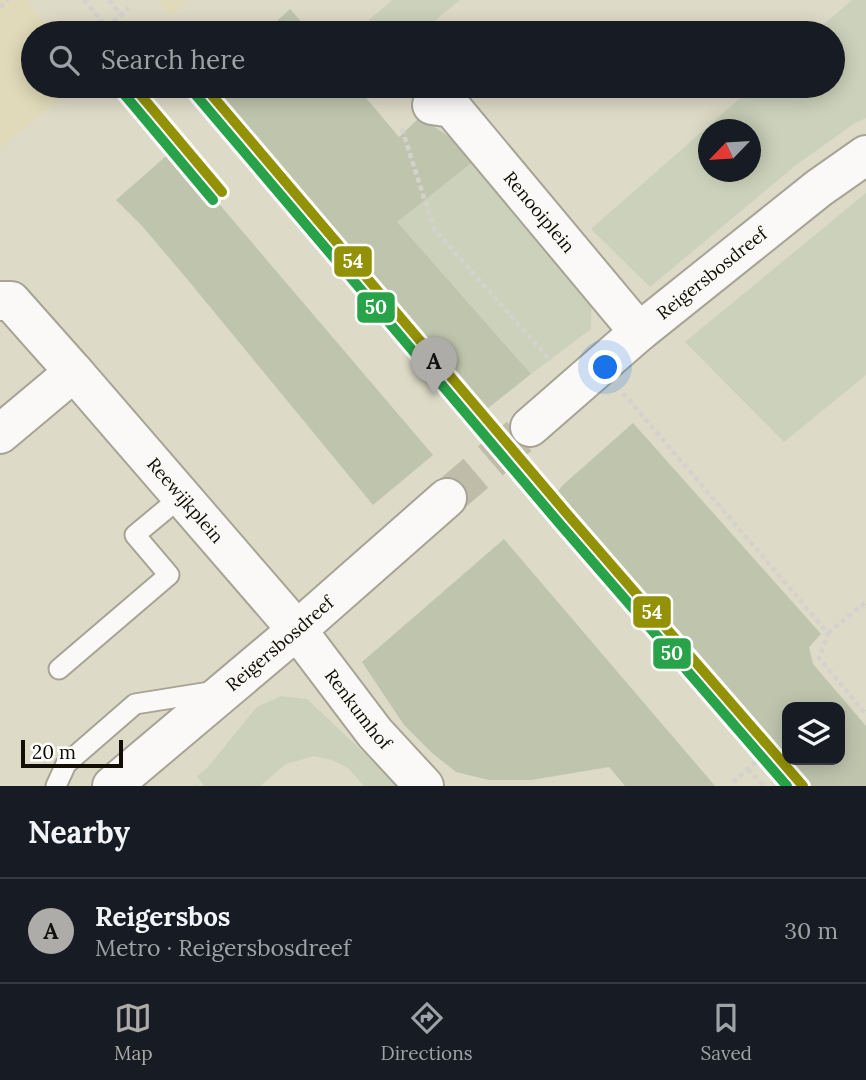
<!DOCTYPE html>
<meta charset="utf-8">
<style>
body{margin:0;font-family:Lora,serif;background:#20242c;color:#f1f3f6}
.controls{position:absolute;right:21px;bottom:21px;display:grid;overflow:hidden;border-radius:14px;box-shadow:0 4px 18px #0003}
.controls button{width:63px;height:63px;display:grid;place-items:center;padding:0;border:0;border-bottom:2px solid #363941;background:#171b24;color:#f1f3f6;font:35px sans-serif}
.compass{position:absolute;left:698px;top:119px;width:63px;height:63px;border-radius:50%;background:#171b24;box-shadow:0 4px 18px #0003;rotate:245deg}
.scale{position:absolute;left:21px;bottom:18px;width:102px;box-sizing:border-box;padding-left:7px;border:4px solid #120f04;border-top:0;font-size:19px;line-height:24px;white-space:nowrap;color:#120f04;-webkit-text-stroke:5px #fff;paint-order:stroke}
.you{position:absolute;left:606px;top:368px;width:24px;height:24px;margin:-18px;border:5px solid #fff;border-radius:50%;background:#1a73e8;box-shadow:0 0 0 10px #1a73e833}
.badge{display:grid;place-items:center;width:46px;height:46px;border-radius:50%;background:#adaca8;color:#111;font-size:23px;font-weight:700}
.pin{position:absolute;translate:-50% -58px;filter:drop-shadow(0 2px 4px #0008)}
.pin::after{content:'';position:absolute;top:37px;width:24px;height:21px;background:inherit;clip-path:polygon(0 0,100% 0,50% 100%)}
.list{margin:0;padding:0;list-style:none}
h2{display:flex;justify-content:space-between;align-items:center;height:91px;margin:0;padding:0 28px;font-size:30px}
h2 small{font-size:23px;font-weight:400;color:#9ea1a6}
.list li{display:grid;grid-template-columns:46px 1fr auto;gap:21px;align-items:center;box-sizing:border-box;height:105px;padding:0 28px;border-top:2px solid #363941}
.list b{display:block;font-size:26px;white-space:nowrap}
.list p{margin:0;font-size:23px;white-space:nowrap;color:#9ea1a6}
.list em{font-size:23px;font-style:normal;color:#9ea1a6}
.icon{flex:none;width:38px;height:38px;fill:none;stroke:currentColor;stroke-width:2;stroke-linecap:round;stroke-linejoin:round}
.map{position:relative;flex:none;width:866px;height:786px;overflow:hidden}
.search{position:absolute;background:#171b24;box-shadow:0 4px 18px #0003;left:21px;right:21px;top:21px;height:77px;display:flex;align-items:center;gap:18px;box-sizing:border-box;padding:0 24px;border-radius:38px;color:#9ea1a6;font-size:26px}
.sheet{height:196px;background:#171b24}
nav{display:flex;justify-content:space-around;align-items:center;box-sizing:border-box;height:98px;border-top:2px solid #363941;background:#171b24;font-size:19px;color:#9ea1a6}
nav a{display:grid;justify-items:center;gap:4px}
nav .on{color:#adaca8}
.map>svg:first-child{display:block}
.built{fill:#e0daba}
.green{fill:#cbd1ba;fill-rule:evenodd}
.forest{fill:#bfc5ad;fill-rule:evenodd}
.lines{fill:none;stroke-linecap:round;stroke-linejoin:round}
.secondary-tunnel{stroke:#bfbcaa;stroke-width:38;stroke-dasharray:38 19;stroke-linecap:butt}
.lane-casing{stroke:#a7a495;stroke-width:23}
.street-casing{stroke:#a7a495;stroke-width:42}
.secondary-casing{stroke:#a7a495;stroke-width:42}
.path{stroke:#d3d2cc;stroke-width:4.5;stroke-dasharray:5 3.5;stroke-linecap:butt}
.lane{stroke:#faf9f7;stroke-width:19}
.street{stroke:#faf9f7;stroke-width:38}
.secondary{stroke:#faf9f7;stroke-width:38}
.metro-1-casing{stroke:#fff;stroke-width:16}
.metro-2-casing{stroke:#fff;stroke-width:16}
.metro-1{stroke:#939105;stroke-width:10}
.metro-2{stroke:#28a349;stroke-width:10}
.labels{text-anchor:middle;stroke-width:5;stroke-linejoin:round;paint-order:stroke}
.street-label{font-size:18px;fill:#120f04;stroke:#fff}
.line-badge{stroke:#fff;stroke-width:2.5}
.badge-label{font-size:19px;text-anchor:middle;font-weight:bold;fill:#fff}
</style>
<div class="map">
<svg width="866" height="786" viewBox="0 0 866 786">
<rect width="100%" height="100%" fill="#dddac7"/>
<g class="built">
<polygon points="0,0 27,0 54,33 33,33 33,86 77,86 0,148"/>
<polygon points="157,0 189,0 170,16"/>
</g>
<g class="green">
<polygon points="392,0 460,0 420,33 380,33 369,20"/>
<path d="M852,0H866V118L855,123L796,165L650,287L591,229L754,86H833V33H814ZM708,130H750V172H708Z"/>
<polygon points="479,157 592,288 591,329 531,374 396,222"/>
<polygon points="866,193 866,375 784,442 685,342"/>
<polygon points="281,696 307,699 399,786 364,786 348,768 332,760 314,756 286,764 260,786 204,786 197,776 207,768 257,707"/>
</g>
<g class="forest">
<polygon points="290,9 311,33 264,33"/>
<polygon points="207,86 356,86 399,137 420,117 479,157 397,222 531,374 482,413 205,88"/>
<polygon points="173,150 433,455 373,505 187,279 143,227 116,200"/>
<path d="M633,423L821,634L809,647L813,664L866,726V786H807L634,593L553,497L563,485ZM787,707H840V760H787Z"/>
<polygon points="504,539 715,786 625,786 609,767 531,780 489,780 456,772 432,753 404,725 362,662"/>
</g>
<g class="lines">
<polyline class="secondary-tunnel" points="447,498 530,427"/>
<g class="lane-casing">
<g id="lane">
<polyline points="59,669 169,575 135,535 182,496"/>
<polyline points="56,786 66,764 135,704 216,691"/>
</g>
</g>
<g class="street-casing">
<g id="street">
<path id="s1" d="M432,105L452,108L639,332"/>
<polyline points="0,301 11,301 74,372 0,434"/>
<path id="s2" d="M74,372L297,630L375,733L424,786"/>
</g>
</g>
<g class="secondary-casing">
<g id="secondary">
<path id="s3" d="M530,427L639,332L819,188L866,155"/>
<path id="s4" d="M112,786L297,630L447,498"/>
</g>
</g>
<g class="path">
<polyline points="84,0 107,27"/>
<polyline points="109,0 121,15"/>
<polyline points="0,7 8,0"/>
<polyline points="101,33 129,8"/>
<polyline points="402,129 434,229 551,361"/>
<polyline points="623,393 828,633 819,658 866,714"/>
<polyline points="828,633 866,602"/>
<polyline points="758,760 780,786"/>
<polyline points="748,769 764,786"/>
<polyline points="733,782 766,753"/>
<polyline points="196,785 197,786"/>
</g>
<use href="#lane" class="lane"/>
<use href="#street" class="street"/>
<use href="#secondary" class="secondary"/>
<g class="metro-1-casing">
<g id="metro-1">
<polyline points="133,86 222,192"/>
<polyline points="204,86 568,515 803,786"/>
</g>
</g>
<g class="metro-2-casing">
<g id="metro-2">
<polyline points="124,94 213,200"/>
<polyline points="195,94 559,523 787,786"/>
</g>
</g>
<use href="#metro-1" class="metro-1"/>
<use href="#metro-2" class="metro-2"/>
</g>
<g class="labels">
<g class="street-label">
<text dy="6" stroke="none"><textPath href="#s1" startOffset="156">Renooiplein</textPath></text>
<text dy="6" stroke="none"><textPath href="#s3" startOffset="238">Reigersbosdreef</textPath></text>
<text dy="6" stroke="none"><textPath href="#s2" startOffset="170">Reewijkplein</textPath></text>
<text dy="6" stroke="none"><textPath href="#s4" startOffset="220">Reigersbosdreef</textPath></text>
<text dy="6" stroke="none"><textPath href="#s2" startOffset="441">Renkumhof</textPath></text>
</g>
</g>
<g class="line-badge">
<rect x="333" y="245" width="40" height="33" rx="7" fill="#939105"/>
<rect x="356" y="291" width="40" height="33" rx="7" fill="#28a349"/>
<rect x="632" y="595" width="40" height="34" rx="7" fill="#939105"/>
<rect x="652" y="637" width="40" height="33" rx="7" fill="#28a349"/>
</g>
<g class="badge-label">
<text x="353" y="268">54</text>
<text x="376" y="314">50</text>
<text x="652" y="619">54</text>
<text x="672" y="660">50</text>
</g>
</svg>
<div class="controls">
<button><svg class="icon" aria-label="layers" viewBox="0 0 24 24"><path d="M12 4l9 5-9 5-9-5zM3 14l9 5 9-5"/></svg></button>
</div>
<svg class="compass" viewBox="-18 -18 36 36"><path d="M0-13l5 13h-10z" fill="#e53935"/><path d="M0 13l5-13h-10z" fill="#9ea1a6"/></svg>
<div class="scale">20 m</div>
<div class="you"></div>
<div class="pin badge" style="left:434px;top:395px">A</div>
<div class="search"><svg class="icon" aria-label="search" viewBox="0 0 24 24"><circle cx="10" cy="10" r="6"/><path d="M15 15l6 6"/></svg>Search here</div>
</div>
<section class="sheet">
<h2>Nearby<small></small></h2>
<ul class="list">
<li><span class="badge">A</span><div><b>Reigersbos</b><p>Metro · Reigersbosdreef</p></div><em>30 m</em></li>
</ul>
</section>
<nav>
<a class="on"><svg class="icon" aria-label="map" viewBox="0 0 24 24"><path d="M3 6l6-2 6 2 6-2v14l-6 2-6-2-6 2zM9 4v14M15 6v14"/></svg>Map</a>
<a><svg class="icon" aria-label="directions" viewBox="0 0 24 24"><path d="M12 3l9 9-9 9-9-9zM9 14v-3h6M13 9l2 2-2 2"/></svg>Directions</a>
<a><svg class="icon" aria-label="saved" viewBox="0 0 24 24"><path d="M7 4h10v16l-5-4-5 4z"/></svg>Saved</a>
</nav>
